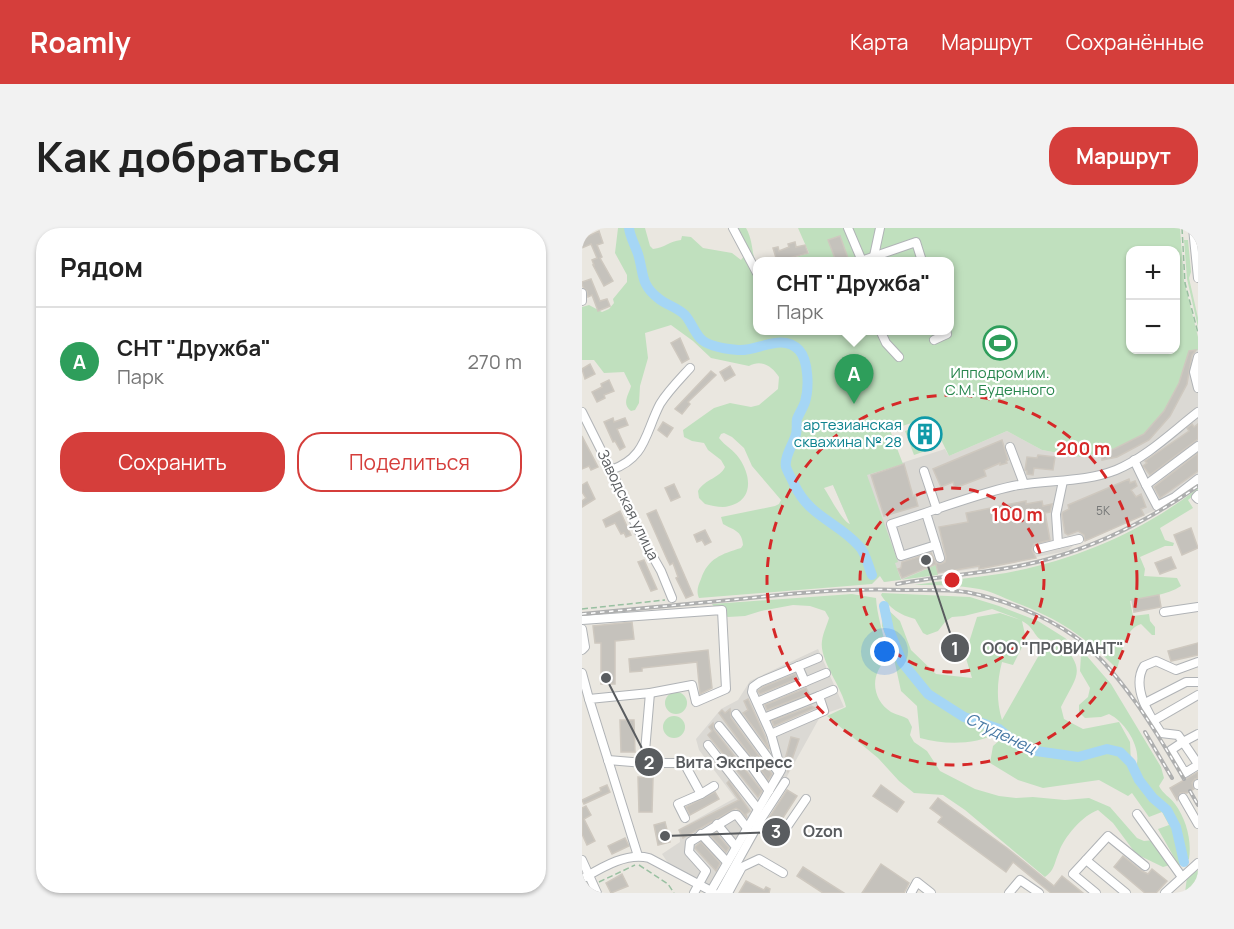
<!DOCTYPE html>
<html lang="ru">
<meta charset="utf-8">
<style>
body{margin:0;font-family:Manrope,sans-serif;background:#f2f2f2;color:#222}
.controls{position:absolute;right:18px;top:18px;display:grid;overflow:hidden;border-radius:12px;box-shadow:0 2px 4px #0004}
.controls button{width:54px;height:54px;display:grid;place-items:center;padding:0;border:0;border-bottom:2px solid #e0e0e0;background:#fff;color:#222;font:30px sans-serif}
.you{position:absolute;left:303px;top:424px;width:21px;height:21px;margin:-15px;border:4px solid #fff;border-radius:50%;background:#1a73e8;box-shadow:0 0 0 9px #1a73e833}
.badge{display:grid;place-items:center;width:39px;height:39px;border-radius:50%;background:#d53e3b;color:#fff;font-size:20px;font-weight:700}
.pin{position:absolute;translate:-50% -50px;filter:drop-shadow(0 2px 3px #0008)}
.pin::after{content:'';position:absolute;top:32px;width:21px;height:18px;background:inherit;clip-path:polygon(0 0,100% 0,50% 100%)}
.popup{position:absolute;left:171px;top:29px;width:201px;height:78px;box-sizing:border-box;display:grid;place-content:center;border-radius:12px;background:#fff;filter:drop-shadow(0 2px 4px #0005);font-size:20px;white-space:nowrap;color:#767676}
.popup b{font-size:22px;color:#222}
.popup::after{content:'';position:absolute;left:50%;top:100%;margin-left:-12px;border:12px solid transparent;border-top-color:#fff}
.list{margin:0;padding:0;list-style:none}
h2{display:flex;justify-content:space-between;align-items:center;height:78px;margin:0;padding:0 24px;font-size:26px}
h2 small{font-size:20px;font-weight:400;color:#767676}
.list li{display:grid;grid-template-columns:39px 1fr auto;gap:18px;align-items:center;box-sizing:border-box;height:108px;padding:0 24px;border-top:2px solid #e0e0e0}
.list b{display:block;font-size:22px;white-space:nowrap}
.list p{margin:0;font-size:20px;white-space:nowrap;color:#767676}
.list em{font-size:20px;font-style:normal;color:#767676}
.actions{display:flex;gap:12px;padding:18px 24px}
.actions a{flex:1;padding:14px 0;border:2px solid #d53e3b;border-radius:24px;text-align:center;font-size:21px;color:#d53e3b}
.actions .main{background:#d53e3b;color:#fff}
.map{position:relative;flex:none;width:616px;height:665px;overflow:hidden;border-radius:24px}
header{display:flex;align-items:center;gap:36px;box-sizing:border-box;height:84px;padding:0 30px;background:#d53e3b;color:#fff}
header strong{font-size:28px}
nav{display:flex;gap:33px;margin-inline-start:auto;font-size:21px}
.intro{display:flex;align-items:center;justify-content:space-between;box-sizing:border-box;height:144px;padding:0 36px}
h1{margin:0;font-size:42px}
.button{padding:15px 27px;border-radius:24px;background:#d53e3b;color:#fff;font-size:21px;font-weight:700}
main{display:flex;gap:36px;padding:0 36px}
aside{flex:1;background:#fff;border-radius:24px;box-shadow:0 2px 4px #0004}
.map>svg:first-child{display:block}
.industrial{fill:#dbd9d4}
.green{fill:#c0e0be;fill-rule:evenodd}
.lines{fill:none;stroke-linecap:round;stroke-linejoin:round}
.river{stroke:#a5d6f5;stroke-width:10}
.building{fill:#c5c2bc;stroke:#cec8bf;stroke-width:1.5}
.minor-casing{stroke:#b0b3b6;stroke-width:10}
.path{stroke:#99c0a1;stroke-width:1.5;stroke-dasharray:6 3;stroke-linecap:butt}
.minor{stroke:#fff;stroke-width:8}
.rail-casing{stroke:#aeafaf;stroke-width:4}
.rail{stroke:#fff;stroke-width:1.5;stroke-dasharray:4.5;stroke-linecap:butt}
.ring{fill:none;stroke:#d62828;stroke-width:3;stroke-dasharray:10 8}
.labels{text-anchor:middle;stroke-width:4.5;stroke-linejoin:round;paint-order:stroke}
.number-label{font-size:12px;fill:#747676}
.leisure-label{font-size:15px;fill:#27864d;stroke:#fff}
.culture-label{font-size:15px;fill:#0d838f;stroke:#fff;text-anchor:end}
.street-label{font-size:15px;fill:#595c5f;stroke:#fff}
.water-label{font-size:16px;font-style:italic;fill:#4678a4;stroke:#fff}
.centre{fill:#d62828;stroke:#fff;stroke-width:3}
.ring-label{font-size:18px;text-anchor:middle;font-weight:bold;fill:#d62828;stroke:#fff;stroke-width:4.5;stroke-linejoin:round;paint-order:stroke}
.leader{fill:none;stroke:#595c5f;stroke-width:2}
.callout-dot{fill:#595c5f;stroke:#fff;stroke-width:2}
.mark-label{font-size:18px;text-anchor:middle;font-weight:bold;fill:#fff}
.callout-label{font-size:16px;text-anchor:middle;font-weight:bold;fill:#595c5f;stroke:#fff;stroke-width:4.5;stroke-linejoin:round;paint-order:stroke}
</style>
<header>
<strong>Roamly</strong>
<nav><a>Карта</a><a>Маршрут</a><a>Сохранённые</a></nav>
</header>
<div class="intro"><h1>Как добраться</h1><a class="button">Маршрут</a></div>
<main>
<aside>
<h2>Рядом<small></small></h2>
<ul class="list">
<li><span class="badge" style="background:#2e9e5b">A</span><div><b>СНТ &quot;Дружба&quot;</b><p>Парк</p></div><em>270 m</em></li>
</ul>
<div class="actions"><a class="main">Сохранить</a><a>Поделиться</a></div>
</aside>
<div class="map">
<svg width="616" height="665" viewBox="0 0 616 665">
<rect width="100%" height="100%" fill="#eae7e0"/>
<g class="industrial">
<polygon points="616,122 616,254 576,281 492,317 485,323 398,340 302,354 267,294 251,257 363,221 367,228 425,203 460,222 498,229 532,221 607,123"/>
<polygon points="236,421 262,479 239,487 203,552 199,549 135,663 86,635 80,626 98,614 97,601 153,570 117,522 114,511 139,481 156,472 168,453"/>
</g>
<g class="green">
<path d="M36,0H63L68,18L71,21C83,20 87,13 99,12L100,8L109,9L121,20L150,25L159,32L162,28L156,0H164C172,14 169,28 176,39V102H368V33H201L227,25L216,0H598L602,53L616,109V122L607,124L597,155L582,183L562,206L532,221L498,229L460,222L425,203L367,228L348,189L308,202L321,236L285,247L316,334L313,335L319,352L354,337L356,347L302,354L298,348L290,356L117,370C114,363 116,358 119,351C126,330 140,326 159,320L161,317C160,302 151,302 141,296L139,289L193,278L197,276L199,272L170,238L162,220L150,209L142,205L139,206L137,210C143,218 152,222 157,230C171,250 171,276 141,279C135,279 128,277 123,276L117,270L116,263C123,251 138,250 143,239L139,232L126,222L122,215L110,213L102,209L101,202L132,180L148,175L169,179L177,177L196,161L197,149C190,138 179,131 167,138L129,130L111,113L89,97L63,105L66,130L58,158L57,175L53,182L49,183C39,176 47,166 49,158L42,144L22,145L12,132H0V79L7,77L20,84L27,81L32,75L31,71L45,54V47L33,25ZM548,22H594V122H548ZM251,257L268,296C260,293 248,269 242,260Z"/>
<polygon points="602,12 606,12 609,44 607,50 616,90 616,99 605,51"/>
<polygon points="347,195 355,219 332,227 323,203"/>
<path d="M616,260V264L606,272L611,280L578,300L583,312L592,315L591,318H583L558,329L563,341L562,348L595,350L599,358C585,368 564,368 548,373L551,388L567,386L568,393L573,399V407H570L559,396C542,401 540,426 535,441C503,408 475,390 432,374C420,369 409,363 397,361C376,357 354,357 332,357C363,352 393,350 424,345C493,332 560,304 616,260Z"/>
<path d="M300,365L388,369L417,378L456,393L483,410L504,427L529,456L579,539L582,550L577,558C581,566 588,569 593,576C604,591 610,612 607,631L597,638L576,601L587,597L580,584L567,589L550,565L546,568L517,552L461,560L436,552L408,535L411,518L419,511L416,505C393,517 363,517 338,510L335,478L319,463L311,426L300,398L302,378L318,393L329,422L354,446L390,450L383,427L395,389L418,385L439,392L410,381L382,388L370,389L363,394L356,403L345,407L341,405L333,391C318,387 307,380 299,367ZM440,393C458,402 449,418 477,411L499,427L498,443L508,460L506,469L497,477V484L503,490L519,489L527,486C544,494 562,523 553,541L549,535L548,514L537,494L501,501L482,491L479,479C495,447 505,443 478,414L457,427L420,492C414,472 415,453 420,434L431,437L444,411Z"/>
<path d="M270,366L294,370C295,388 301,403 304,421C305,430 300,435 296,443C289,458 295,475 309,484C315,487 321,488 326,491L330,499L328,507L332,514L345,523L358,543L393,561L417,568L434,570L451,569L483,572L507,570L528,579L555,610L562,613L572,612L588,637L581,639L554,626L531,595L516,582C501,587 482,609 477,624C472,635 473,642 463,649L383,582L361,567L332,565L317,553L296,530L245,488L264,479C260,459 237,432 240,413C241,405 245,397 247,390L243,383L228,378L211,377L179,383L163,388L146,389L138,386L130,376Z"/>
<circle cx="94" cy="475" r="11"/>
<circle cx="92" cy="499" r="11"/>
<polygon points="616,642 616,665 603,665 605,649"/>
</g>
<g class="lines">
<g class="river">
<path d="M47,0C48,9 53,17 56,26C62,45 58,56 76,70C84,77 95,79 103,87C109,94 112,103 118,110C126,119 144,121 156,122C175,124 200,104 217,122C227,133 227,161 223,174C221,180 217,186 215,191C214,197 216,203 213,209C210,218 202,230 204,239C206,245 210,251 212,256C228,290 255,293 277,318C284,325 286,338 290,347"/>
<polyline points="302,378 307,402 320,434 346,466 382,489 417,501 435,516 454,523 496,529 525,521 538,524 549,535 557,552 571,570 585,582 594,599 602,634"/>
</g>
</g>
<g class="building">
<polygon points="17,3 21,15 15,17 20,29 18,30 31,53 22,58 11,37 12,37 10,32 15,30 9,16 0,20 0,11"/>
<polygon points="258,8 267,33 254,33 246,12"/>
<polygon points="213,14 214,19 223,17 226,25 195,33 191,20 196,19 197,23 207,19 206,16"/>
<polygon points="9,51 18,73 25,71 28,78 16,83 10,67 6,69 5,63 1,59 0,54"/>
<polygon points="98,110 107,131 100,135 89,115"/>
<polygon points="614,122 610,127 605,156 588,188 567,212 535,229 520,232 519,225 532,221 562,206 582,183 597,155 607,123"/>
<polygon points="8,136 13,146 3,151 0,141"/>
<polygon points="148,138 153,147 143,153 138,144"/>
<polygon points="129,143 134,147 106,174 108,176 100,186 93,181"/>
<polygon points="27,152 32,163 22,167 23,170 15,174 10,164 20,159 19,156"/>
<polygon points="31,190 32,194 43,190 46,197 35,201 43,219 38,222 33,213 31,214 22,194"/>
<polygon points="81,194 91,200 85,209 76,202"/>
<polygon points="610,196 612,199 616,196 616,211 568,247 561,238 565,235 563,233 607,203 605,200"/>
<polygon points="0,208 16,239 9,242 7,238 0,241"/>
<polygon points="420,212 426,232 424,233 425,235 418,237 418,235 402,242 404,248 373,260 371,254 359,259 351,241"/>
<polygon points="616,225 616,243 578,270 572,259"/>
<polygon points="456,227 473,229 471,242 452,240 451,247 445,246 445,243 443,242 445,229 455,230"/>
<polygon points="322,236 331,268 333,267 336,278 302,288 289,247"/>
<polygon points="547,251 548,255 553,253 555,258 549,262 554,269 559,266 564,279 559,281 562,287 503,313 502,307 496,303 486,307 483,305 480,286 481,284 487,281 486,277"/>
<polygon points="5,254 13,271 0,279 0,273 4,270 0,264 0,257"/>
<polygon points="92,256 98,269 89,273 83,260"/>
<polygon points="444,273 444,276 460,273 461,278 470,276 468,284 463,285 468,312 452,316 450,322 454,330 397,341 397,338 356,345 354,336 320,350 316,341 319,340 320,334 349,325 354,335 359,336 363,334 364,329 357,299 386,294 384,285"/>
<polygon points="74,282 111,367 104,370 94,350 96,349 91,335 88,337 85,331 65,286"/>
<polygon points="38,283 49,307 44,309 42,305 39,306 33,295 24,299 21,292"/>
<polygon points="609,300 616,320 600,327 592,307"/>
<polygon points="123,302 129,314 123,317 120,312 115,314 112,307"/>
<polygon points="589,329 594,340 578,346 573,335"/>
<polygon points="62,332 75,361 69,363 56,334"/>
<polygon points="577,367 579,379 552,384 550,372"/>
<polygon points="50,394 52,411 33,413 33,456 19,456 19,415 13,415 11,398"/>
<polygon points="616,415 616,427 589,433 586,423"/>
<polygon points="126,422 130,460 118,466 115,434 60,440 60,443 48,444 47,431"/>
<polygon points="213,446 215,451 178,466 176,463 181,459"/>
<polygon points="224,460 227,466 185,482 183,477"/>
<polygon points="166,471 183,508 187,521 161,485 166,482 162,473"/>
<polygon points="229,478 233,480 192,498 190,493"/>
<polygon points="148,481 149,490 190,546 186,552 137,485 140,482 143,485"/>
<polygon points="38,492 52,492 53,524 39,524"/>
<polygon points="131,495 132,502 180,563 176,569 126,507 130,503 127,499"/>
<polygon points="209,509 217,511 206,543 203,532"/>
<polygon points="616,544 616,550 613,551 610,555 612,561 605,565 598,565 595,572 588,560"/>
<polygon points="56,549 71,550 70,584 57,584"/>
<polygon points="147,553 168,583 164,586 165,590 159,583 154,580 101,610 97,602 157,572 145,555"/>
<polygon points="25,557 28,564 2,576 0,572 19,563 18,560"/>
<polygon points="299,557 322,574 315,584 291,568"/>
<polygon points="205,562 215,568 195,599 185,593"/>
<polygon points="133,564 137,571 108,587 104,579"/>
<polygon points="356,570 425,620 472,658 480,648 501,665 469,665 431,634 424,644 356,594 360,589 348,580"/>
<polygon points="4,578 9,587 2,591 13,613 5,617 0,606 0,580"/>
<polygon points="83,594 88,614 76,617 72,597"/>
<polygon points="134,605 147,620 144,624 129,608"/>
<polygon points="43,610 47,618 30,626 26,618"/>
<polygon points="119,614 138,635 134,643 113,620 114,618"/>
<polygon points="541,628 560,643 566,646 570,641 585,653 574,665 563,665 532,639"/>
<polygon points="299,636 327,655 322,665 280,665"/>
<polygon points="221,639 262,665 241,665 215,648"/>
<polygon points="40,646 46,658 29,665 24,655"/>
<polygon points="164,653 182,662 184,659 188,661 187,665 157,665"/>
</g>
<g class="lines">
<g class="minor-casing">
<g id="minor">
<polyline points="151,0 176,47"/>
<polyline points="266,0 280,33"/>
<polyline points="611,0 616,50"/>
<polyline points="292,28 298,0"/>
<polyline points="279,33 334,14 340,33"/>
<polyline points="0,65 0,73"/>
<polyline points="298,102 304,115 317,129"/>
<polyline points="352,112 365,106 364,102"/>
<polyline points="616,129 612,144 616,160"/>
<polyline points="0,184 29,242 58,306 79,343 90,370"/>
<polyline points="428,219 442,256"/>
<polyline points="552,232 564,257 616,218"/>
<path d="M29,242C64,230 63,205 78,176C86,163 98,151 108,140"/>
<polyline points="342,243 355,282"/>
<polyline points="481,253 474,286 476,316 497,311"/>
<polyline points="564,257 575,278 593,269 616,251"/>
<polyline points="616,267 614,269 616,271"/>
<path d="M344,285L354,317L319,328L309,296C349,284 390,267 431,258C466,251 501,255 534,242C565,229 590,204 616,184"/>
<polyline points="354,317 358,330"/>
<polyline points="456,321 476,316"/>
<polyline points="582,384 616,379"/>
<polyline points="0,392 140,382 144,461 114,474 110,457 68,465"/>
<polyline points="0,401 3,419 0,422"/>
<polyline points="216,438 223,454"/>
<polyline points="0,445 7,471"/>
<polyline points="237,468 251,462"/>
<polyline points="175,474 244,445"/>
<polyline points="563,475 604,454 616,454"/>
<polyline points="154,486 197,545"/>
<polyline points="182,490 237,468 242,483 189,506"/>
<polyline points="571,493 616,467"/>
<polyline points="137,498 168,536 187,563"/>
<polyline points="616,506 601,514 616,536"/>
<polyline points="126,517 176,581"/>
<polyline points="26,532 62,535"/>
<path d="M616,537L603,545L589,522L601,514L596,507L579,505C567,487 549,459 562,438L574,433L594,442L616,434"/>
<polyline points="616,557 616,556"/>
<polyline points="601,570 616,596"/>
<polyline points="555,586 600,649"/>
<polyline points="103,590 96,576 119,566"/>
<polyline points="135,596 154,619"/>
<polyline points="175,598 192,609 198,609 224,571"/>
<polyline points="119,606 145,634"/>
<polyline points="56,628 7,471 68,465 62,535 102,535 119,566 132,558"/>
<polyline points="0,632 15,665"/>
<polyline points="504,632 526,608 563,638"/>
<path d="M0,651C19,640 44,624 67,630L131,664"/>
<polyline points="129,663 199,542 189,506 170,464 171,459 178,454 236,430"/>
<polyline points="112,665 124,643 107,624 108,614 152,587 155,587 165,600"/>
<polyline points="138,665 179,591 203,554"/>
<polyline points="146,665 160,639 177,631 201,645"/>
<polyline points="329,665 335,654 349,665"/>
<polyline points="427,665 438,652 457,665"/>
<polyline points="514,665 491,646 504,632 544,665"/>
<polyline points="583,665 616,635"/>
</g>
</g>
<g class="path">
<polyline points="600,0 603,55 616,105"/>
<polyline points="0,381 83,372"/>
<polyline points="57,637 86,656 92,665"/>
<polyline points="17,654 53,637"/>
</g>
<use href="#minor" class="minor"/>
<g class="rail-casing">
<g id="rail">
<path d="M315,356C367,346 421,345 473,329C524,314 573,288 616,258"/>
<path d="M0,386C53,381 105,376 158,371C212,365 266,360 320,362C341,362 364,361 384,364C420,371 462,387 492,408C536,439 575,505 602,551"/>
<polyline points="563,504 590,550"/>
<polyline points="608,563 616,577"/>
</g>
</g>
<use href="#rail" class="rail"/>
</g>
<g class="ring">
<circle cx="370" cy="352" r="92"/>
<circle cx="370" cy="352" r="185"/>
</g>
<defs>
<g id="stadium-ring" transform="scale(1.725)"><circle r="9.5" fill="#fff" stroke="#2e9e5b" stroke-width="1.5"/><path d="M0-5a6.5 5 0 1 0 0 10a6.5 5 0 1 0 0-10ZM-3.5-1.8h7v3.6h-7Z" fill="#2e9e5b"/></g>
<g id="building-ring" transform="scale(1.725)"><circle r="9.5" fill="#fff" stroke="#0f9aa8" stroke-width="1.5"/><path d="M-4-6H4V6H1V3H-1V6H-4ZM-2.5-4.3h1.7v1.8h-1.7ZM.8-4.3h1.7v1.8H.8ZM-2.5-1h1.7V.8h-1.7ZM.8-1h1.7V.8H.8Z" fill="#0f9aa8"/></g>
</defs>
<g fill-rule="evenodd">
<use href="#stadium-ring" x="418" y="115"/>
<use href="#building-ring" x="343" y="206"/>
</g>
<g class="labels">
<g class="number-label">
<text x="521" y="287">5К</text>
</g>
<g class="leisure-label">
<text x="418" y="150">Ипподром им.<tspan x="418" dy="17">С.М. Буденного</tspan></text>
</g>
<g class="culture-label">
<text x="320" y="202">артезианская<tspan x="320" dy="17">скважина № 28</tspan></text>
</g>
<g class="street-label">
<text transform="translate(46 277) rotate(64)" y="5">Заводская улица</text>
</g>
<g class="water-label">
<text transform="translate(419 505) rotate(25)" y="6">Студенец</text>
</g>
</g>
<circle cx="370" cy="352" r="9" class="centre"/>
<g class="ring-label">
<text x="501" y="227">200 m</text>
<text x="435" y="293">100 m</text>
</g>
<path class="leader" d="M344 332L373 420M24 450L67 534M83 608L194 604"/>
<g class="callout-dot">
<circle cx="344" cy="332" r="6"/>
<circle cx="24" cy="450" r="6"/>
<circle cx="83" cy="608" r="6"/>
<circle cx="373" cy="420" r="15"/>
<circle cx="67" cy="534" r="15"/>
<circle cx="194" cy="604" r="15"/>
</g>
<g class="mark-label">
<text x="373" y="427">1</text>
<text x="67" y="541">2</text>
<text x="194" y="610">3</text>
</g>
<g class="callout-label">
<text x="471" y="426">ООО "ПРОВИАНТ"</text>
<text x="152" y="540">Вита Экспресс</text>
<text x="241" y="609">Ozon</text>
</g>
</svg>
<div class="controls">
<button>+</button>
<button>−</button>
</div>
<div class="you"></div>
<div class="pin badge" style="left:272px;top:176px;background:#2e9e5b">A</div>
<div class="popup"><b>СНТ &quot;Дружба&quot;</b>Парк</div>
</div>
</main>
